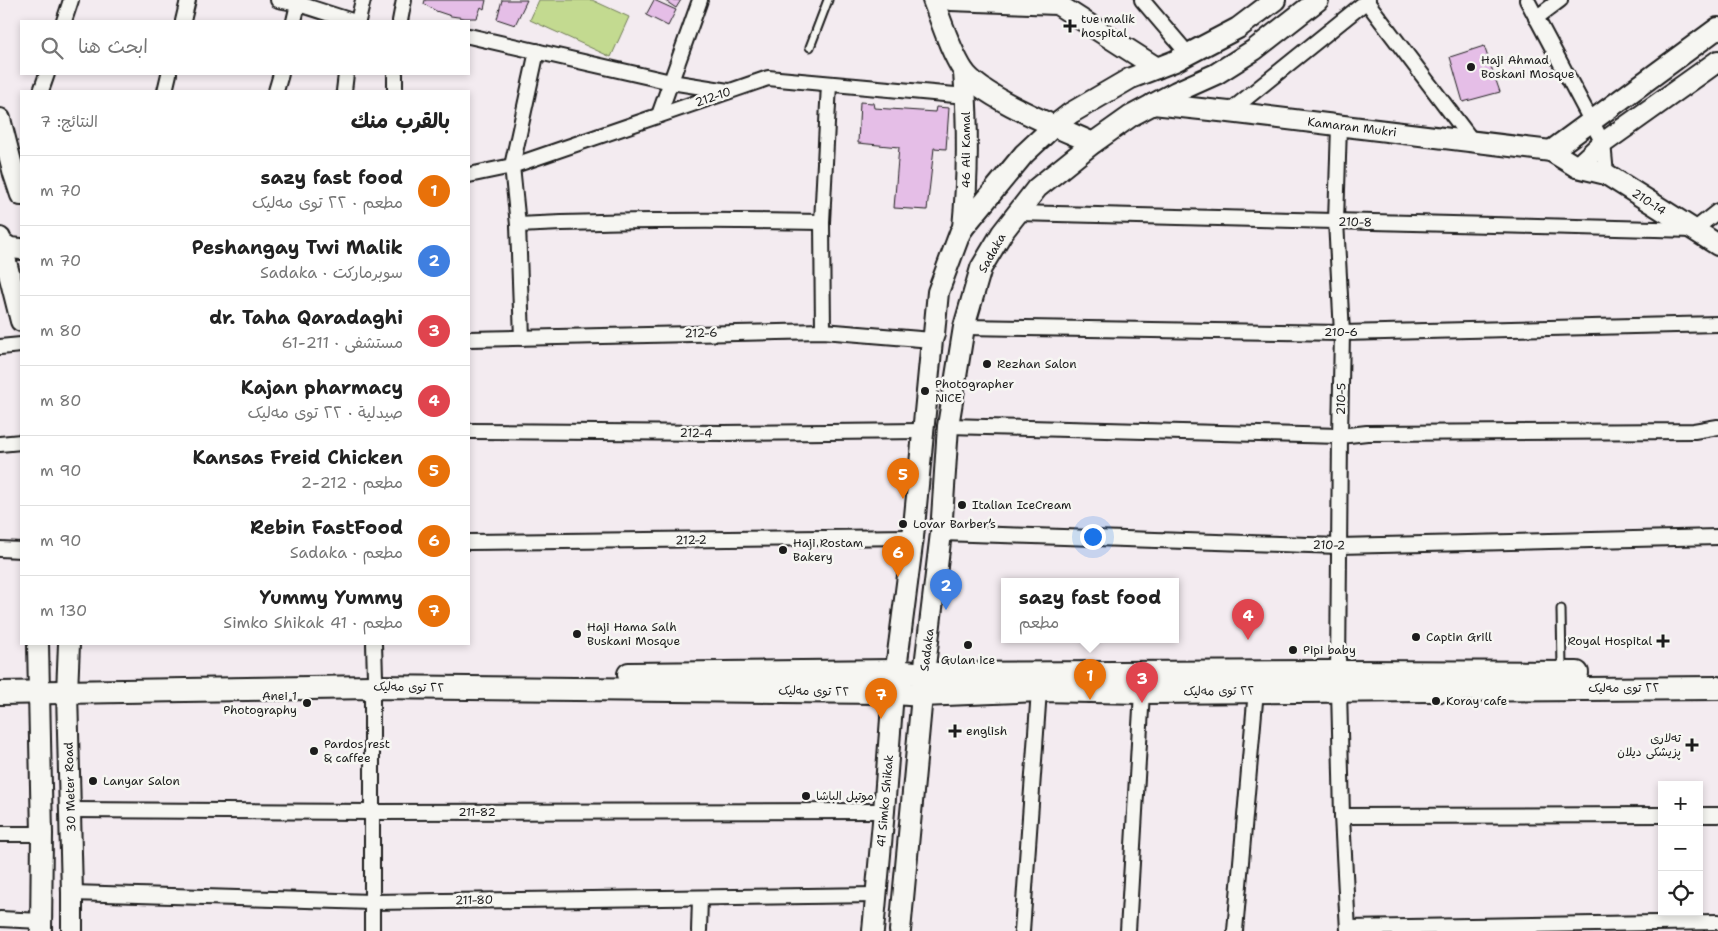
<!DOCTYPE html>
<html lang="ar">
<meta charset="utf-8">
<style>
body{margin:0;font-family:"Shantell Sans","Playpen Sans Arabic",sans-serif;background:#f2f2f2;color:#222;direction:rtl}
.controls{position:absolute;right:15px;bottom:15px;display:grid;overflow:hidden;border-radius:0px;box-shadow:0 2px 8px #0003}
.controls button{width:45px;height:45px;display:grid;place-items:center;padding:0;border:0;border-bottom:1px solid #e0e0e0;background:#fff;color:#222;font:25px sans-serif}
.you{position:absolute;left:1092px;top:536px;width:18px;height:18px;margin:-12px;border:4px solid #fff;border-radius:50%;background:#1a73e8;box-shadow:0 0 0 8px #1a73e833}
.badge{display:grid;place-items:center;width:32px;height:32px;border-radius:50%;background:#7c3aed;color:#fff;font-size:16px;font-weight:700}
.pin{position:absolute;translate:-50% -41px;filter:drop-shadow(0 1px 2px #0008)}
.pin::after{content:'';position:absolute;top:26px;width:18px;height:15px;background:inherit;clip-path:polygon(0 0,100% 0,50% 100%)}
.popup{position:absolute;left:1001px;top:578px;width:178px;height:65px;box-sizing:border-box;display:grid;place-content:center;border-radius:0px;background:#fff;filter:drop-shadow(0 1px 4px #0005);font-size:16px;white-space:nowrap;color:#767676}
.popup b{font-size:19px;color:#222}
.popup::after{content:'';position:absolute;left:50%;top:100%;margin-left:-10px;border:10px solid transparent;border-top-color:#fff}
.list{margin:0;padding:0;list-style:none}
h2{display:flex;justify-content:space-between;align-items:center;height:65px;margin:0;padding:0 20px;font-size:21px}
h2 small{font-size:16px;font-weight:400;color:#767676}
.list li{display:grid;grid-template-columns:32px 1fr auto;gap:15px;align-items:center;box-sizing:border-box;height:70px;padding:0 20px;border-top:1px solid #e0e0e0}
.list b{display:block;font-size:19px;white-space:nowrap}
.list p{margin:0;font-size:16px;white-space:nowrap;color:#767676}
.list em{font-size:16px;font-style:normal;color:#767676}
.icon{flex:none;width:28px;height:28px;fill:none;stroke:currentColor;stroke-width:2;stroke-linecap:round;stroke-linejoin:round}
.map{position:relative;flex:none;width:1718px;height:931px;overflow:hidden;direction:ltr}
.search{position:absolute;background:#fff;box-shadow:0 2px 8px #0003;left:20px;top:20px;width:450px;height:55px;display:flex;align-items:center;gap:12px;box-sizing:border-box;padding:0 18px;border-radius:0px;color:#767676;font-size:19px}
.panel{position:absolute;background:#fff;box-shadow:0 2px 8px #0003;left:20px;top:90px;width:450px;height:555px;border-radius:0px;direction:rtl}
.map>svg:first-child{display:block}
.green{fill:#c3da90;stroke:#707b56}
.building{fill:#e5bee7;stroke:#1c1c1c}
.lines{fill:none;stroke-linecap:round;stroke-linejoin:round}
.lane-casing{stroke:#1c1c1c;stroke-width:11}
.street-casing{stroke:#1c1c1c;stroke-width:18}
.secondary-casing{stroke:#1c1c1c;stroke-width:24}
.primary-casing{stroke:#1c1c1c;stroke-width:26}
.lane{stroke:#f6f6f2;stroke-width:7}
.street{stroke:#f6f6f2;stroke-width:14}
.secondary{stroke:#f6f6f2;stroke-width:20}
.primary{stroke:#f6f6f2;stroke-width:22}
.poi-dot{fill:#1c1c1c;stroke:#f6f6f2;stroke-width:2}
.labels{text-anchor:middle;stroke-width:5;stroke-linejoin:round;paint-order:stroke}
.poi-label{font-size:12px;fill:#1c1c1c;stroke:#f6f6f2;text-anchor:start}
.street-label{font-size:12px;fill:#1c1c1c;stroke:#f6f6f2}
</style>
<div class="map">
<svg width="1718" height="931" viewBox="0 0 1718 931">
<rect width="100%" height="100%" fill="#f3ebf0"/>
<filter id="ink" filterUnits="userSpaceOnUse"><feTurbulence type="fractalNoise" baseFrequency=".02" numOctaves="2"/><feDisplacementMap in="SourceGraphic" scale="10" xChannelSelector="R" yChannelSelector="G"/><feConvolveMatrix kernelMatrix="1 2 1 2 8 2 1 2 1" color-interpolation-filters="sRGB"/></filter>
<g filter="url(#ink)">
<polygon class="green" points="539,0 592,0 629,17 611,57 530,20"/>
<g class="building">
<polygon points="425,0 486,0 484,9 481,7 477,18 465,18 451,16 436,11 424,4"/>
<polygon points="502,0 527,0 515,25 497,19"/>
<polygon points="654,0 676,10 668,26 646,15"/>
<polygon points="664,0 681,0 676,8"/>
<polygon points="1484,46 1500,92 1463,102 1450,57"/>
<polygon points="860,102 873,103 874,108 935,112 936,107 949,108 946,149 934,148 927,210 894,208 899,147 858,143"/>
</g>
<g class="lines">
<g class="lane-casing">
<g id="lane">
<polyline points="810,47 828,0"/>
<polyline points="1561,609 1562,669"/>
</g>
</g>
<g class="street-casing">
<g id="street">
<polyline points="278,0 299,4 352,21"/>
<polyline points="1142,0 1188,54"/>
<polyline points="1527,0 1603,143 1606,174"/>
<polyline points="1367,2 1473,142"/>
<polyline points="1536,18 1560,0"/>
<polyline points="64,21 71,0"/>
<polyline points="183,21 188,0"/>
<polyline points="294,21 299,0"/>
<polyline points="358,21 363,0"/>
<polyline points="400,21 404,0"/>
<polyline points="469,36 671,82 728,91"/>
<polyline points="41,91 47,74"/>
<polyline points="165,91 169,74"/>
<polyline points="276,91 281,74"/>
<polyline points="344,91 346,74"/>
<polyline points="395,91 395,74"/>
<polyline points="1229,112 1368,0"/>
<polyline points="659,115 700,0"/>
<polyline points="469,175 512,166 768,78 966,96"/>
<polyline points="1017,213 1694,230 1718,211"/>
<path d="M518,225C619,220 721,220 822,222"/>
<polyline points="964,327 1342,333 1718,324"/>
<polyline points="823,331 822,222 829,84"/>
<polyline points="522,338 518,225 512,166 537,51"/>
<polyline points="469,339 823,331 932,340"/>
<polyline points="0,347 21,345"/>
<polyline points="948,426 1340,436 1367,433 1694,431 1718,427"/>
<polyline points="469,431 724,433 923,431"/>
<polyline points="0,444 21,442"/>
<polyline points="941,533 1339,546 1718,537"/>
<polyline points="469,542 913,537"/>
<polyline points="0,549 21,550"/>
<polyline points="374,644 375,677"/>
<polyline points="1338,672 1340,436 1342,333 1336,221 1339,126"/>
<polyline points="372,687 372,931"/>
<polyline points="1339,689 1342,816 1348,931"/>
<polyline points="70,810 372,812 884,811"/>
<polyline points="1699,815 1718,815"/>
<polyline points="1342,816 1662,815"/>
<polyline points="0,834 42,834"/>
<polyline points="72,893 372,902 876,895"/>
<polyline points="0,919 41,921"/>
<polyline points="1348,928 1718,922"/>
<polyline points="699,931 700,898"/>
<polyline points="1022,931 1039,690"/>
<polyline points="1128,931 1142,692"/>
<polyline points="1235,931 1256,690"/>
</g>
</g>
<g class="secondary-casing">
<g id="secondary">
<path d="M933,0C942,23 950,50 963,70C980,97 1062,129 1093,143"/>
<polyline points="950,0 1057,4 1157,68"/>
<polyline points="1153,104 1229,112 1551,151 1577,167 1606,174 1718,245"/>
<polyline points="0,119 14,174 21,195"/>
<polyline points="1551,151 1718,28"/>
<polyline points="1577,167 1603,143 1718,61"/>
<path d="M963,228C968,176 968,124 964,72"/>
<polyline points="0,238 21,321"/>
<polyline points="2,243 10,248 21,249"/>
<polyline points="38,644 42,834 41,931"/>
<polyline points="69,644 67,692 72,893 72,931"/>
<polyline points="873,931 884,811 893,692 913,537 932,340 934,334 938,292 960,233 963,228 1024,154 1054,126 1071,113 1131,78 1175,61 1238,28 1275,0"/>
<polyline points="900,931 924,674 941,533 948,426 964,327 981,268 1002,233 1037,188 1093,143 1131,116 1176,92 1216,74 1254,50 1318,0"/>
</g>
</g>
<g class="primary-casing">
<g id="primary">
<polyline points="629,674 895,671 924,674 1338,672 1577,673"/>
<polyline points="0,693 372,687 882,692 922,695 1039,690 1142,692 1718,688"/>
</g>
</g>
<use href="#lane" class="lane"/>
<use href="#street" class="street"/>
<use href="#secondary" class="secondary"/>
<use href="#primary" class="primary"/>
</g>
</g>
<g class="poi-dot">
<path d="M1067.5 18.5h5v5h5v5h-5v5h-5v-5h-5v-5h5z"/>
<circle cx="1471" cy="67" r="5"/>
<circle cx="987" cy="364" r="5"/>
<circle cx="925" cy="391" r="5"/>
<circle cx="962" cy="505" r="5"/>
<circle cx="903" cy="524" r="5"/>
<circle cx="783" cy="550" r="5"/>
<circle cx="577" cy="634" r="5"/>
<circle cx="1416" cy="637" r="5"/>
<path d="M1660.5 633.5h5v5h5v5h-5v5h-5v-5h-5v-5h5z"/>
<circle cx="968" cy="645" r="5"/>
<circle cx="1293" cy="650" r="5"/>
<circle cx="1436" cy="701" r="5"/>
<circle cx="307" cy="703" r="5"/>
<path d="M952.5 723.5h5v5h5v5h-5v5h-5v-5h-5v-5h5z"/>
<path d="M1689.5 737.5h5v5h5v5h-5v5h-5v-5h-5v-5h5z"/>
<circle cx="314" cy="751" r="5"/>
<circle cx="93" cy="781" r="5"/>
<circle cx="806" cy="796" r="5"/>
</g>
<g class="labels">
<g class="poi-label">
<text x="1081" y="23">tue malik<tspan x="1081" dy="14">hospital</tspan></text>
<text x="1481" y="64">Haji Ahmad<tspan x="1481" dy="14">Boskani Mosque</tspan></text>
<text x="997" y="368">Rezhan Salon</text>
<text x="935" y="388">Photographer<tspan x="935" dy="14">NiCE</tspan></text>
<text x="972" y="509">Italian IceCream</text>
<text x="913" y="528">Lovar Barber’s</text>
<text x="793" y="547">Haji Rostam<tspan x="793" dy="14">Bakery</tspan></text>
<text x="587" y="631">Haji Hama Salh<tspan x="587" dy="14">Buskani Mosque</tspan></text>
<text x="1426" y="641">Captin Grill</text>
<text x="1652" y="645" text-anchor="end">Royal Hospital</text>
<text x="1303" y="654">Pipi baby</text>
<text x="968" y="664" text-anchor="middle">Gulan ice</text>
<text x="297" y="700" text-anchor="end">Anei 1<tspan x="297" dy="14">Photography</tspan></text>
<text x="1446" y="705">Koray cafe</text>
<text x="966" y="735">english</text>
<text x="1681" y="742" text-anchor="end">تەلاری<tspan x="1681" dy="14">پزیشکی دیلان</tspan></text>
<text x="324" y="748">Pardos rest<tspan x="324" dy="14">&amp; caffee</tspan></text>
<text x="103" y="785">Lanyar Salon</text>
<text x="816" y="800">موتيل الباشا</text>
</g>
<g class="street-label">
<text transform="translate(713 97) rotate(-19)" y="4">212-10</text>
<text transform="translate(1352 127) rotate(7)" y="4">Kamaran Mukri</text>
<text transform="translate(966 150) rotate(-90)" y="4">46 Ali Kamal</text>
<text transform="translate(1649 202) rotate(33)" y="4">210-14</text>
<text transform="translate(1355 222) rotate(1)" y="4">210-8</text>
<text transform="translate(992 253) rotate(-61)" y="4">Sadaka</text>
<text x="1341" y="336">210-6</text>
<text transform="translate(701 333) rotate(-1)" y="4">212-6</text>
<text transform="translate(1341 399) rotate(-89)" y="4">210-5</text>
<text transform="translate(696 433) rotate(1)" y="4">212-4</text>
<text transform="translate(691 540) rotate(-1)" y="4">212-2</text>
<text transform="translate(1329 545) rotate(1)" y="4">210-2</text>
<text transform="translate(927 650) rotate(-83)" y="4">Sadaka</text>
<text transform="translate(409 687) rotate(1)" y="4">٢٢ توی مەلیک</text>
<text x="1624" y="692">٢٢ توی مەلیک</text>
<text transform="translate(814 691) rotate(1)" y="4">٢٢ توی مەلیک</text>
<text transform="translate(1219 691) rotate(-1)" y="4">٢٢ توی مەلیک</text>
<text transform="translate(70 787) rotate(-92)" y="4">30 Meter Road</text>
<text transform="translate(885 801) rotate(-85)" y="4">41 Simko Shikak</text>
<text x="477" y="816">211-82</text>
<text transform="translate(474 900) rotate(-1)" y="4">211-80</text>
</g>
</g>
</svg>
<div class="controls">
<button>+</button>
<button>−</button>
<button><svg class="icon" aria-label="locate" viewBox="0 0 24 24"><circle cx="12" cy="12" r="6"/><path d="M12 2v4M12 18v4M2 12h4M18 12h4"/></svg></button>
</div>
<div class="you"></div>
<div class="pin badge" style="left:1090px;top:700px;background:#e8710a">1</div>
<div class="popup"><b>sazy fast food</b>مطعم</div>
<div class="pin badge" style="left:946px;top:610px;background:#3f7fe0">2</div>
<div class="pin badge" style="left:1142px;top:703px;background:#e0444e">3</div>
<div class="pin badge" style="left:1248px;top:640px;background:#e0444e">4</div>
<div class="pin badge" style="left:903px;top:499px;background:#e8710a">5</div>
<div class="pin badge" style="left:898px;top:577px;background:#e8710a">6</div>
<div class="pin badge" style="left:881px;top:719px;background:#e8710a">7</div>
<div class="search"><svg class="icon" aria-label="search" viewBox="0 0 24 24"><circle cx="10" cy="10" r="6"/><path d="M15 15l6 6"/></svg>ابحث هنا</div>
<section class="panel">
<h2>بالقرب منك<small>النتائج: 7</small></h2>
<ul class="list">
<li><span class="badge" style="background:#e8710a">1</span><div><b>sazy fast food</b><p>مطعم · ٢٢ توی مەلیک</p></div><em>70 m</em></li>
<li><span class="badge" style="background:#3f7fe0">2</span><div><b>Peshangay Twi Malik</b><p>سوبرماركت · Sadaka</p></div><em>70 m</em></li>
<li><span class="badge" style="background:#e0444e">3</span><div><b>dr. Taha Qaradaghi</b><p>مستشفى · 211-61</p></div><em>80 m</em></li>
<li><span class="badge" style="background:#e0444e">4</span><div><b>Kajan pharmacy</b><p>صيدلية · ٢٢ توی مەلیک</p></div><em>80 m</em></li>
<li><span class="badge" style="background:#e8710a">5</span><div><b>Kansas Freid Chicken</b><p>مطعم · 212-2</p></div><em>90 m</em></li>
<li><span class="badge" style="background:#e8710a">6</span><div><b>Rebin FastFood</b><p>مطعم · Sadaka</p></div><em>90 m</em></li>
<li><span class="badge" style="background:#e8710a">7</span><div><b>Yummy Yummy</b><p>مطعم · 41 Simko Shikak</p></div><em>130 m</em></li>
</ul>
</section>
</div>
